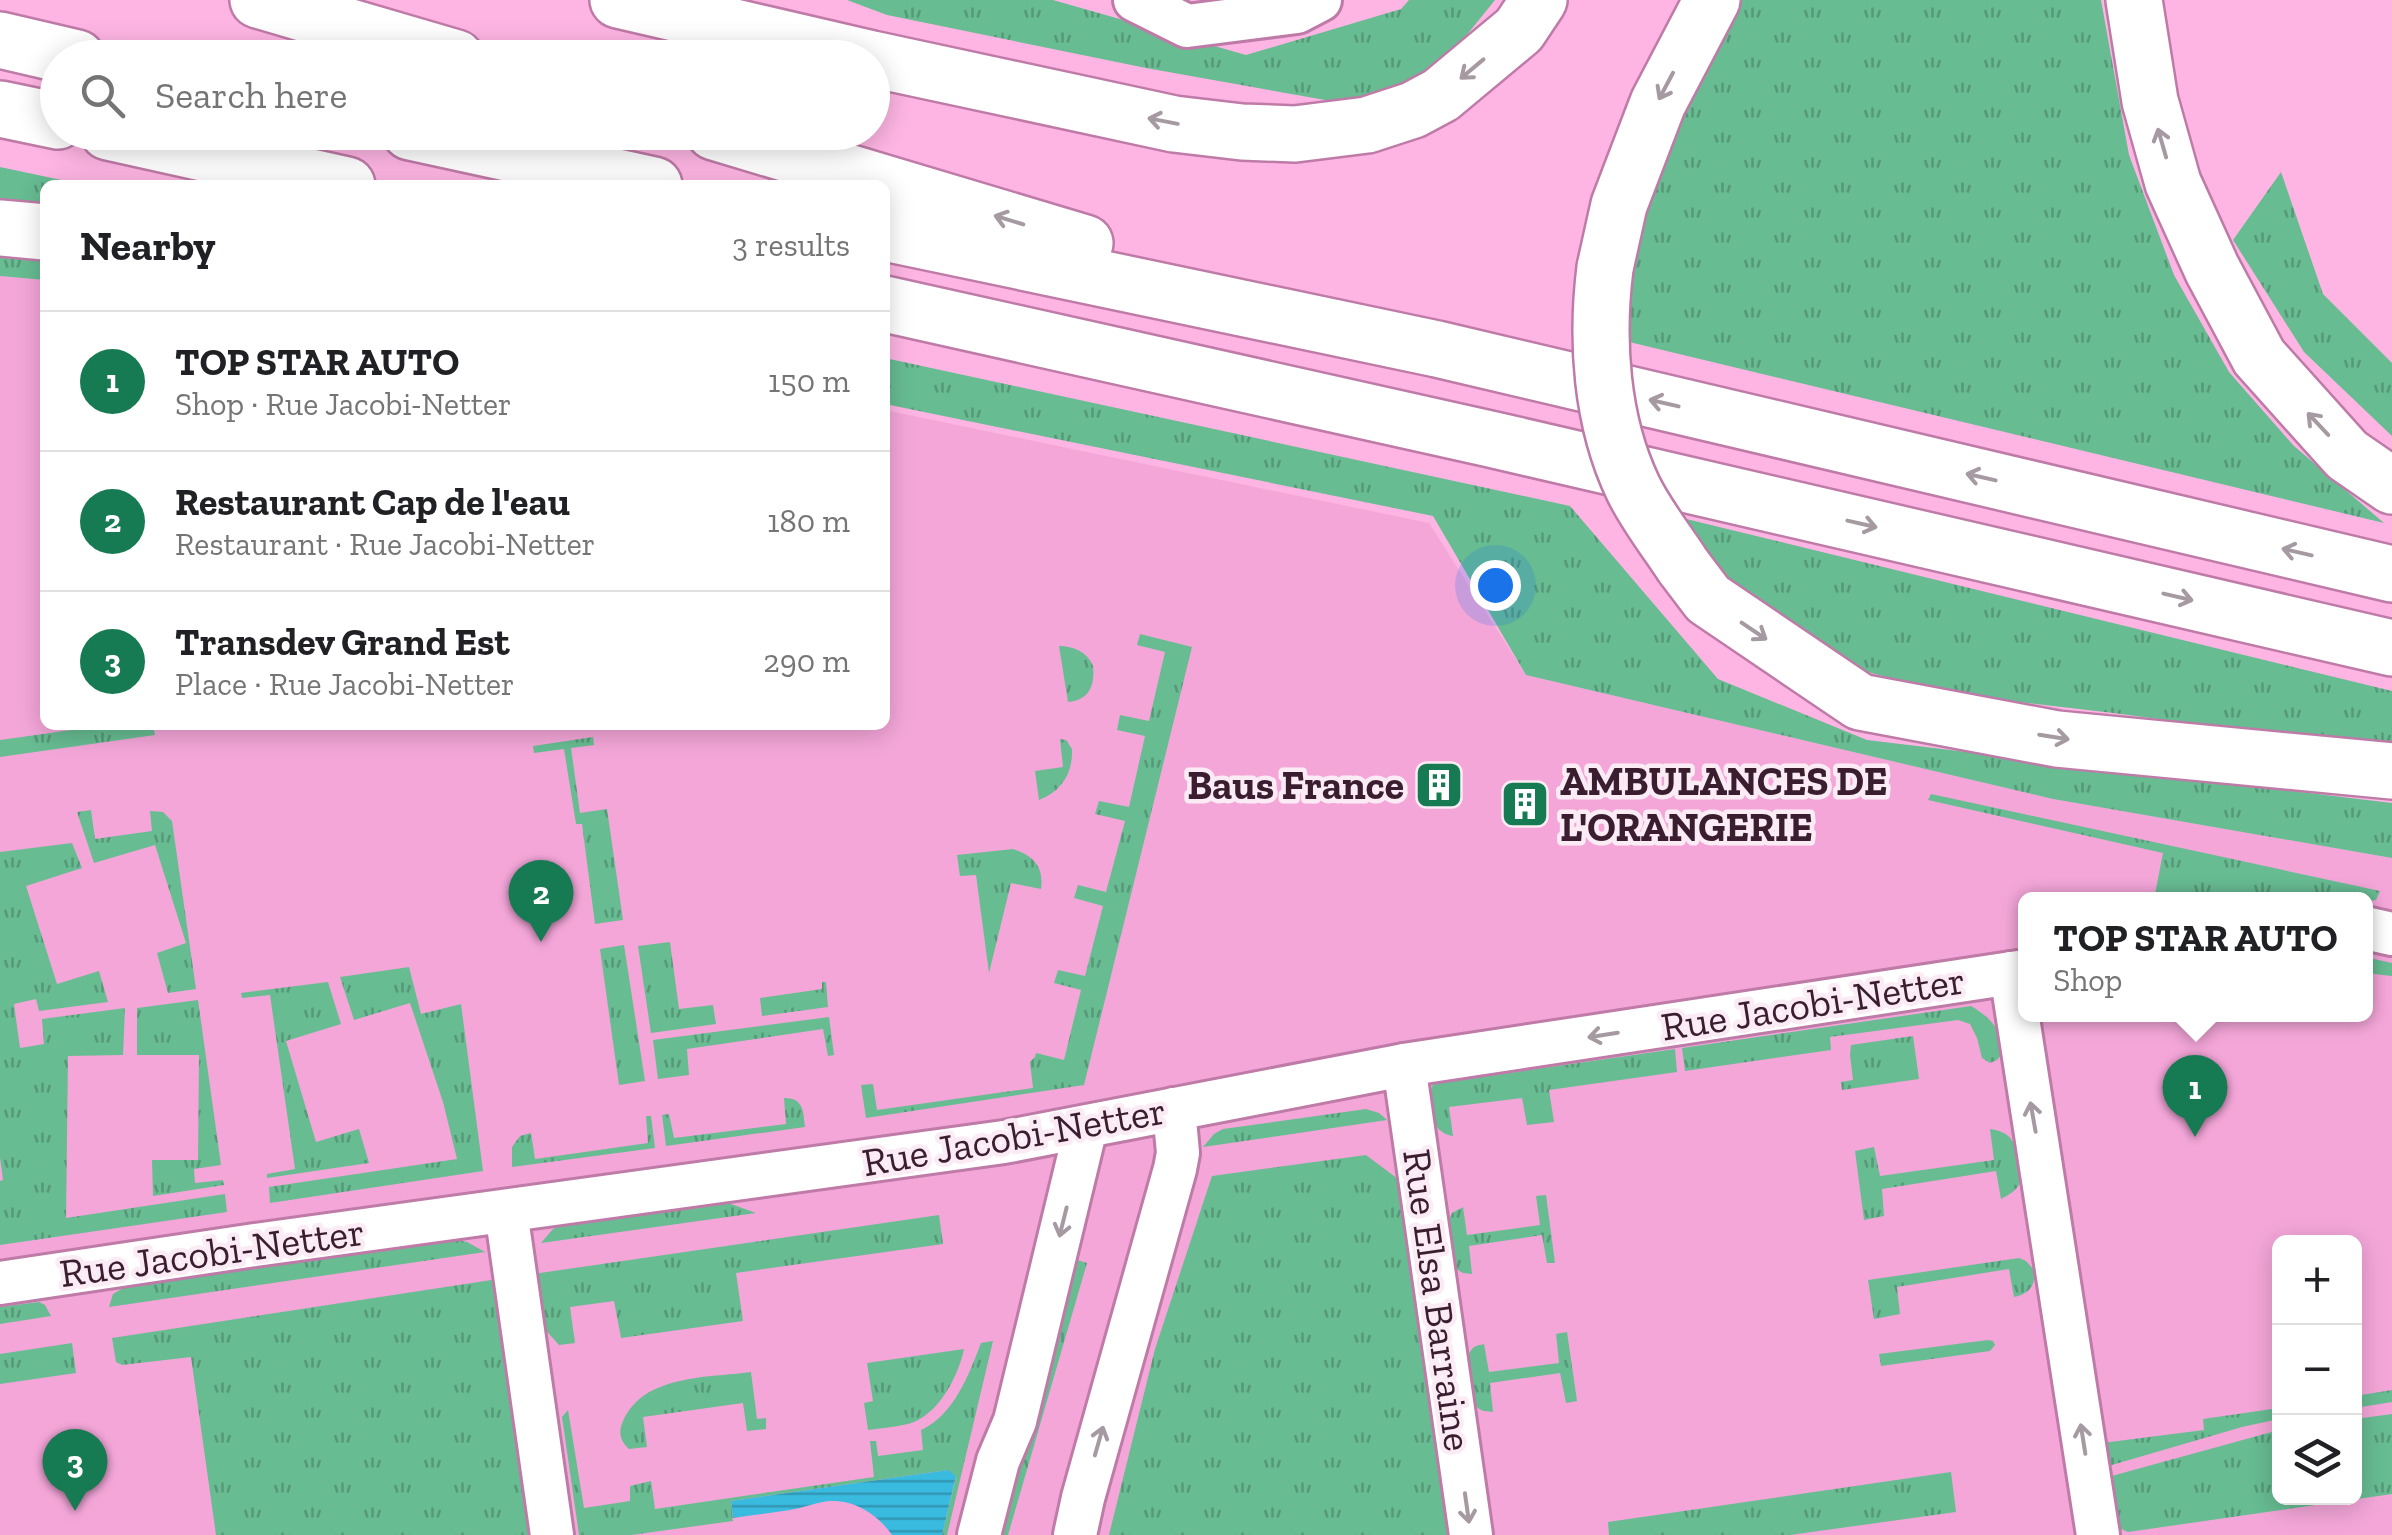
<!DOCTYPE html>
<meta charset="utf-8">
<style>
body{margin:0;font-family:"Zilla Slab",serif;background:#f6f6f6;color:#202124}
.controls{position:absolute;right:30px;bottom:30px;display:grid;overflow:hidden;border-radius:15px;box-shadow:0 5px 25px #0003}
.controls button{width:90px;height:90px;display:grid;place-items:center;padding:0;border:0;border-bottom:2px solid #e0e0e0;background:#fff;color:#202124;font:50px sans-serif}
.you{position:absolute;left:1495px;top:585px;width:35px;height:35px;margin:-25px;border:8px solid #fff;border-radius:50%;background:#1a73e8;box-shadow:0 0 0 15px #1a73e833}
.badge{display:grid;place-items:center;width:65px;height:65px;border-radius:50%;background:#167a53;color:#fff;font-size:32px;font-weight:700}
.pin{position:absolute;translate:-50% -82px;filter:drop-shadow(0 2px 5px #0008)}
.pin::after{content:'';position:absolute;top:52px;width:35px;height:30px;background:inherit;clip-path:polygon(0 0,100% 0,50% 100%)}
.popup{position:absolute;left:2018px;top:892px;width:355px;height:130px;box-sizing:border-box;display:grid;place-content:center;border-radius:15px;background:#fff;filter:drop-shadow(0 2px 8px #0005);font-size:32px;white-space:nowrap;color:#757577}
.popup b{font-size:38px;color:#202124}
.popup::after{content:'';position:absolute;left:50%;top:100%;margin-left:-20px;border:20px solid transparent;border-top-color:#fff}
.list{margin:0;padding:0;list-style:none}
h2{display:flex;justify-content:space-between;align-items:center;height:130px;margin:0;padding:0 40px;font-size:42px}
h2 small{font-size:32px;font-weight:400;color:#757577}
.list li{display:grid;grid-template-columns:65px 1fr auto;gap:30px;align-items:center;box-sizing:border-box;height:140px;padding:0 40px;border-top:2px solid #e0e0e0}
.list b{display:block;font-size:38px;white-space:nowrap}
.list p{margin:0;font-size:32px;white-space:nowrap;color:#757577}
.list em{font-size:32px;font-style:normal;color:#757577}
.icon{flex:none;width:55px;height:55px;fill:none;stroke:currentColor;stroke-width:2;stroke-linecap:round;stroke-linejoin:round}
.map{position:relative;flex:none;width:2392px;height:1535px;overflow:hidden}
.search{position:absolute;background:#fff;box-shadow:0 5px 25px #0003;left:40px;top:40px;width:850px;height:110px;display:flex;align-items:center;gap:25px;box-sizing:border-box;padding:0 35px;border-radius:55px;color:#757577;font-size:38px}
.panel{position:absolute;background:#fff;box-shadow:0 5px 25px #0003;left:40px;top:180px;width:850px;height:550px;border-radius:15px}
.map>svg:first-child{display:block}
.built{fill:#f4a6d9;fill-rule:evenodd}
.grass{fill:url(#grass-tufts)}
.water{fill:url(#water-rules)}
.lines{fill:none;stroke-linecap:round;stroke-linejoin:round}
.minor-casing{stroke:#bf7ba7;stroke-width:48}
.tertiary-casing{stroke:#bf7ba7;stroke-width:60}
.trunk-casing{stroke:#bf7ba7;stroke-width:60}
.minor{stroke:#fff;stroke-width:42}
.tertiary{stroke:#fff;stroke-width:55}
.trunk{stroke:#fff;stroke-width:55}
.trunk-bridge-casing{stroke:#bf7ba7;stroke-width:60;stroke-linecap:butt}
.trunk-bridge{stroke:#fff;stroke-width:55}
.oneway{stroke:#a69aa2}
.labels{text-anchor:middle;stroke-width:9;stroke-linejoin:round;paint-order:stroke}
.poi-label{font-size:40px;font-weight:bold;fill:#3a1e30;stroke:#faebf4;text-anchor:start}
.street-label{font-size:40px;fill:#3a1e30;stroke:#faebf4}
</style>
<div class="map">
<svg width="2392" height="1535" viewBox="0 0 2392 1535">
<defs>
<pattern id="grass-tufts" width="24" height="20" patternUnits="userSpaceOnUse" patternTransform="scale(2.5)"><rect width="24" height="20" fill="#67bc92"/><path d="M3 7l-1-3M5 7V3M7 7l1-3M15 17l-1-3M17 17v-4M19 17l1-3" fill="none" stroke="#569878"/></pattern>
<pattern id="water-rules" width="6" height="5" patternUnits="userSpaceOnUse" patternTransform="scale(2.5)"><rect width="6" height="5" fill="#39bbdf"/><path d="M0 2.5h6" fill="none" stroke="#3197b5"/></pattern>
</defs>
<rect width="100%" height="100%" fill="#feb5e3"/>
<path class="built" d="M0,276L45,280V725H885V410L1429,523L1526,675L2053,799L2392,858V1535H0ZM2025,900H2365V1014H2025ZM2280,1242H2354V1498H2280Z"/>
<g class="grass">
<polygon points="847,0 1053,0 1246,55 1401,9 1409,0 1495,0 1432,78 1342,103 1146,68 887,15"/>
<polygon points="1726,0 2101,0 2129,155 2174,275 2229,372 2294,446 2384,523 1625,341 1637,192"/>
<polygon points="0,167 85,185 45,185 45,280 0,276"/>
<polygon points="2281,172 2323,294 2392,363 2392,436 2304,352 2233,240"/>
<polygon points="885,358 1570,506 1718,679 1867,740 2392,803 2392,858 2053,799 1526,675 1433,516 885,404"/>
<polygon points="1678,517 2392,691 2392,750 2113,713 1951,694 1845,666 1703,563"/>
<polygon points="1140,634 1192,647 1084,1085 866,1118 861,1085 873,1084 877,1110 1033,1088 1030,1062 1035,1057 1036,1053 1064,1060 1081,990 1054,983 1058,970 1085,976 1103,906 1074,898 1078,885 1106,892 1125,821 1095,814 1099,801 1129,807 1145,736 1117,730 1120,715 1149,721 1165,652 1137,645"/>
<path d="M1059,646C1074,646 1087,652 1093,666C1095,686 1089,700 1068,702Z"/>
<polygon points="107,725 153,725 155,735 0,757 0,740"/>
<polygon points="593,737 594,745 571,748 580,813 607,809 623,920 595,924 582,824 576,824 564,749 534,753 533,746"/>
<path d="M1060,739L1066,740L1072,749C1073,773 1062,791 1039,800L1035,771L1063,767Z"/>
<polygon points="1931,794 2380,891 2376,900 2365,902 2365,900 2154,899 2163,853 1928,800"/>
<polygon points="91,810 95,839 152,831 150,811 163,812 172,821 196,989 168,993 157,953 186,943 155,845 94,863 77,812"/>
<polygon points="72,843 82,868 26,886 57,984 99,971 108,1002 39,1011 36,999 14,1004 20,1048 44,1044 42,1019 125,1008 123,1055 68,1056 66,1218 225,1194 227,1212 0,1245 0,1181 3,1180 0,1157 0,852"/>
<path d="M1013,849C1034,856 1044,867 1041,889L1011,883L989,973L976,875L960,876L957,855Z"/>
<polygon points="670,942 679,1009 713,1005 716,1024 651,1033 638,946"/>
<polygon points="624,945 645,1081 619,1085 600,949"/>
<polygon points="2365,957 2392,963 2392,976 2365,973"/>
<polygon points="409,967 421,1014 461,1004 483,1171 270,1203 269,1187 457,1159 443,1102 410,1003 354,1020 340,977"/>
<polygon points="328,982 341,1024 286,1041 316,1142 359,1129 369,1163 267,1178 267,1174 295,1169 270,995 242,998 241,993"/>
<polygon points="822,982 826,982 828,1007 762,1016 760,998 822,989"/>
<polygon points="198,1000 221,1165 194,1169 195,1183 223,1180 224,1185 153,1196 152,1160 198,1160 199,1055 137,1055 137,1008"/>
<path d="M1971,1006C1990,1017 2004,1031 2002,1054L1997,1060L1990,1063L1982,1058L1977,1038L1970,1024L1958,1020L1830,1037L1831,1050L1685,1071L1682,1048Z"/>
<polygon points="829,1017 834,1055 828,1056 823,1029 687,1049 689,1075 658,1079 653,1040"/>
<polygon points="1913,1036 1919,1079 1842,1090 1841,1082 1853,1080 1850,1055 1851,1045"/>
<path d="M1675,1049L1677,1072L1549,1090L1554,1122L1527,1125L1522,1098L1449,1107L1453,1136C1430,1133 1425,1103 1433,1084Z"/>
<path d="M784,1098C804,1098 803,1111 805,1127L666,1146L662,1115L669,1114L674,1138L786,1124Z"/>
<polygon points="1366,1109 1379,1113 1387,1120 1203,1147 1214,1134 1223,1129"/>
<polygon points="646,1116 651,1116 655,1148 512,1167 512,1147 520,1136 531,1133 535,1159 648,1143"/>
<path d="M1990,1129C2013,1132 2016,1144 2019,1165C2019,1169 2021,1179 2020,1182C2017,1191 2008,1195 2001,1199L1996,1171L1882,1189L1884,1216L1864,1220L1855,1151L1874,1147L1880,1176L1994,1160Z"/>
<polygon points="1366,1155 1398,1179 1448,1535 1109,1535 1155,1349 1212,1176"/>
<polygon points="1546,1195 1555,1263 1547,1263 1542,1235 1469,1246 1472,1274 1463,1273 1456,1269 1448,1223 1452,1213 1463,1207 1467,1235 1540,1225 1536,1196"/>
<polygon points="720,1200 756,1213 541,1243 553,1229 568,1222"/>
<polygon points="939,1215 943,1244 736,1273 743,1321 621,1338 614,1301 570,1307 575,1343 559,1345 541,1325 533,1274"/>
<polygon points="452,1239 467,1242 485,1252 109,1307 113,1294 125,1287"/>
<path d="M2019,1258L2026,1261L2035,1271C2035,1286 2029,1294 2014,1297L2009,1269L1897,1287L1900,1314L1874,1319L1868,1280Z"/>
<polygon points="1077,1260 1087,1263 1008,1535 989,1535 1024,1444"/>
<polygon points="498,1279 532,1521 528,1535 216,1535 191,1357 122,1365 116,1362 112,1338"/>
<polygon points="39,1302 45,1305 51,1316 0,1324 0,1307"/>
<path d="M1567,1332L1577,1401L1566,1403L1560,1373L1490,1383L1493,1412C1487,1411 1483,1412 1478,1408C1469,1401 1464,1361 1470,1352C1474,1345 1477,1346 1484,1344L1489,1372L1559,1363L1556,1334Z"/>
<polygon points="1988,1340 1993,1341 1995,1345 1990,1351 1881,1366 1879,1354"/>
<path d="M993,1341L947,1535H942L956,1477L948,1470L731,1501L733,1521L631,1535H579L562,1417L568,1410L584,1508L630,1501V1486L651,1481L655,1509L874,1477L870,1441H876L878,1456L923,1450L921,1430C953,1416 969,1375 981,1343Z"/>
<polygon points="72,1343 76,1373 0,1384 0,1354"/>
<path d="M964,1349C958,1377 938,1416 908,1424C895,1427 881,1428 868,1430L864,1403L873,1401L867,1363Z"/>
<path d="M751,1372L757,1419L766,1418V1429L747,1431L743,1403L643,1417L647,1447L629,1449C620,1441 618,1432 623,1421C644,1374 708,1378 751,1372Z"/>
<polygon points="2392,1390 2392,1402 2355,1408 2355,1396"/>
<polygon points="2279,1408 2279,1419 2242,1427 2105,1467 2102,1443 2204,1430 2203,1419"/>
<polygon points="2392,1414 2392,1494 2128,1532 2116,1527 2108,1477 2279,1430 2280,1498 2354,1498 2355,1419"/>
<polygon points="1951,1472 1956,1512 1790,1535 1609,1535 1608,1522"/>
</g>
<path class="water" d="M948,1470L956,1476L942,1535H892C878,1515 856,1500 830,1501C817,1502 803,1508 790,1510C771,1513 752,1515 733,1518L731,1501Z"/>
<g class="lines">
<g class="minor-casing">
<g id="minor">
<polyline points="1135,0 1187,26 1297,12 1320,0"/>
<polyline points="2365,928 2392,934"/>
<polyline points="2011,973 2098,1535"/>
<polyline points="1404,1065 1471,1535"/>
<polyline points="506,1211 552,1535"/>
<polyline points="0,1283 255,1245 1004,1142 1404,1065 2025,971"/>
<polyline points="979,1535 998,1461 1015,1421 1086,1127"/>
<polyline points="1075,1535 1083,1498 1175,1169 1178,1153 1174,1109"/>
</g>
</g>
<g class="tertiary-casing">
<g id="tertiary">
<polyline points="618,0 868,58"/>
<polyline points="872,59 1174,124 1242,132 1295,134 1367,125 1413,110 1441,95 1519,30 1539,0"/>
</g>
</g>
<g class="trunk-casing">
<g id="trunk">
<polyline points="258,0 456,58"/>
<polyline points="2134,0 2150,101 2173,183 2212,269 2259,357 2347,455 2392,486"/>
<polyline points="0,40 77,58"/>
<polyline points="0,109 58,121"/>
<polyline points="108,132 347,185"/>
<polyline points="410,132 654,185"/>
<polyline points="714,132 1085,243"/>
<polyline points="0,228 45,232"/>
<polyline points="885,233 1437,349 2392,574"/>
<polyline points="1605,268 1619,205 1658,103 1712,0"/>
<polyline points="885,304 1490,439 2392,648"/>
<polyline points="1683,566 1708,599 1860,702 2057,739 2392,771"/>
</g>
</g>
<use href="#minor" class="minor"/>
<use href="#tertiary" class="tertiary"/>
<use href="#trunk" class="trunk"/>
<g class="trunk-bridge-casing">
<path id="trunk-bridge" d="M1605,268C1596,340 1601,421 1633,488C1646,515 1666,540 1683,566"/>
</g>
<use href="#trunk-bridge" class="trunk-bridge"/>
</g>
<defs><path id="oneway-shaft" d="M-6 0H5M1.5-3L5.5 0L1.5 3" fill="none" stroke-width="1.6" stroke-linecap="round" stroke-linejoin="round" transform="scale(2.5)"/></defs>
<g class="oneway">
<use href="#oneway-shaft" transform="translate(1472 69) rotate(140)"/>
<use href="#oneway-shaft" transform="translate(1666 86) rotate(118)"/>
<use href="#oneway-shaft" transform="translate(1163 121) rotate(-169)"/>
<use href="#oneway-shaft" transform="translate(2162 143) rotate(-106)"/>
<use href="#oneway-shaft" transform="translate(1009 220) rotate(-163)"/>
<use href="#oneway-shaft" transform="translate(1664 403) rotate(-167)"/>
<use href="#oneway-shaft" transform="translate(2318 424) rotate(-133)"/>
<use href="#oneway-shaft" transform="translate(1981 477) rotate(-167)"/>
<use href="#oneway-shaft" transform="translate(1862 524) rotate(13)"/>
<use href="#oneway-shaft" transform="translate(2297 552) rotate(-167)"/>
<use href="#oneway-shaft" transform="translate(2178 597) rotate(13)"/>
<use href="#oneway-shaft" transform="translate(1754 631) rotate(34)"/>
<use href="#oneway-shaft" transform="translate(2054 737) rotate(9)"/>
<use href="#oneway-shaft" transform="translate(1603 1035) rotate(171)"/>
<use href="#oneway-shaft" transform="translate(2033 1117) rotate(-100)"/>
<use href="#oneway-shaft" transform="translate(1063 1222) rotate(104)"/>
<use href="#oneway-shaft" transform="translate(2083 1439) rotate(-99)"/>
<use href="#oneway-shaft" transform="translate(1099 1441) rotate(-74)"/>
<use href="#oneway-shaft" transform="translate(1467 1508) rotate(82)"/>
</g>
<defs>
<g id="building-square" transform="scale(2.5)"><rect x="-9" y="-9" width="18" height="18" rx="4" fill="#167a53" stroke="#faebf4"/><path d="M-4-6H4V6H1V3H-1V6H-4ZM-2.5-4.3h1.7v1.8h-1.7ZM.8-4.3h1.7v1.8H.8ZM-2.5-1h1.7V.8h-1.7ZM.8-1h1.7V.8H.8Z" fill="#fff"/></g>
</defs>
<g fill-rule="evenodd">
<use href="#building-square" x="1439" y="785"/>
<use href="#building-square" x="1525" y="804"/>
</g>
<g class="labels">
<g class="poi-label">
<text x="1560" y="795">AMBULANCES DE<tspan x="1560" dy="46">L'ORANGERIE</tspan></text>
<text x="1404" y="799" text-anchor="end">Baus France</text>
</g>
<g class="street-label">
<text transform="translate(1813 1003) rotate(-9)" y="14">Rue Jacobi-Netter</text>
<text transform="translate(1014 1136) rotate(-10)" y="14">Rue Jacobi-Netter</text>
<text transform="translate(212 1252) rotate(-8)" y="14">Rue Jacobi-Netter</text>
<text transform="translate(1438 1300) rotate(82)" y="14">Rue Elsa Barraine</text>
</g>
</g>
</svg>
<div class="controls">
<button>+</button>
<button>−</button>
<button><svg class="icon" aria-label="layers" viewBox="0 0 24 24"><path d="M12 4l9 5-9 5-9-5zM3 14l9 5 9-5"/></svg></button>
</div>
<div class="you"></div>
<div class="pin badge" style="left:2195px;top:1137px">1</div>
<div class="popup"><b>TOP STAR AUTO</b>Shop</div>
<div class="pin badge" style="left:541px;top:942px">2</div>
<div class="pin badge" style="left:75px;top:1511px">3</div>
<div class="search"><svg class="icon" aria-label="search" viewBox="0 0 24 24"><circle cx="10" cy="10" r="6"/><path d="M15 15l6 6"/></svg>Search here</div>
<section class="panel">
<h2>Nearby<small>3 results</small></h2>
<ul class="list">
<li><span class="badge">1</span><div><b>TOP STAR AUTO</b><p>Shop · Rue Jacobi-Netter</p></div><em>150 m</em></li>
<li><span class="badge">2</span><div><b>Restaurant Cap de l'eau</b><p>Restaurant · Rue Jacobi-Netter</p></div><em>180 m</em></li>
<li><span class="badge">3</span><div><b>Transdev Grand Est</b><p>Place · Rue Jacobi-Netter</p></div><em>290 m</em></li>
</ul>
</section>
</div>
